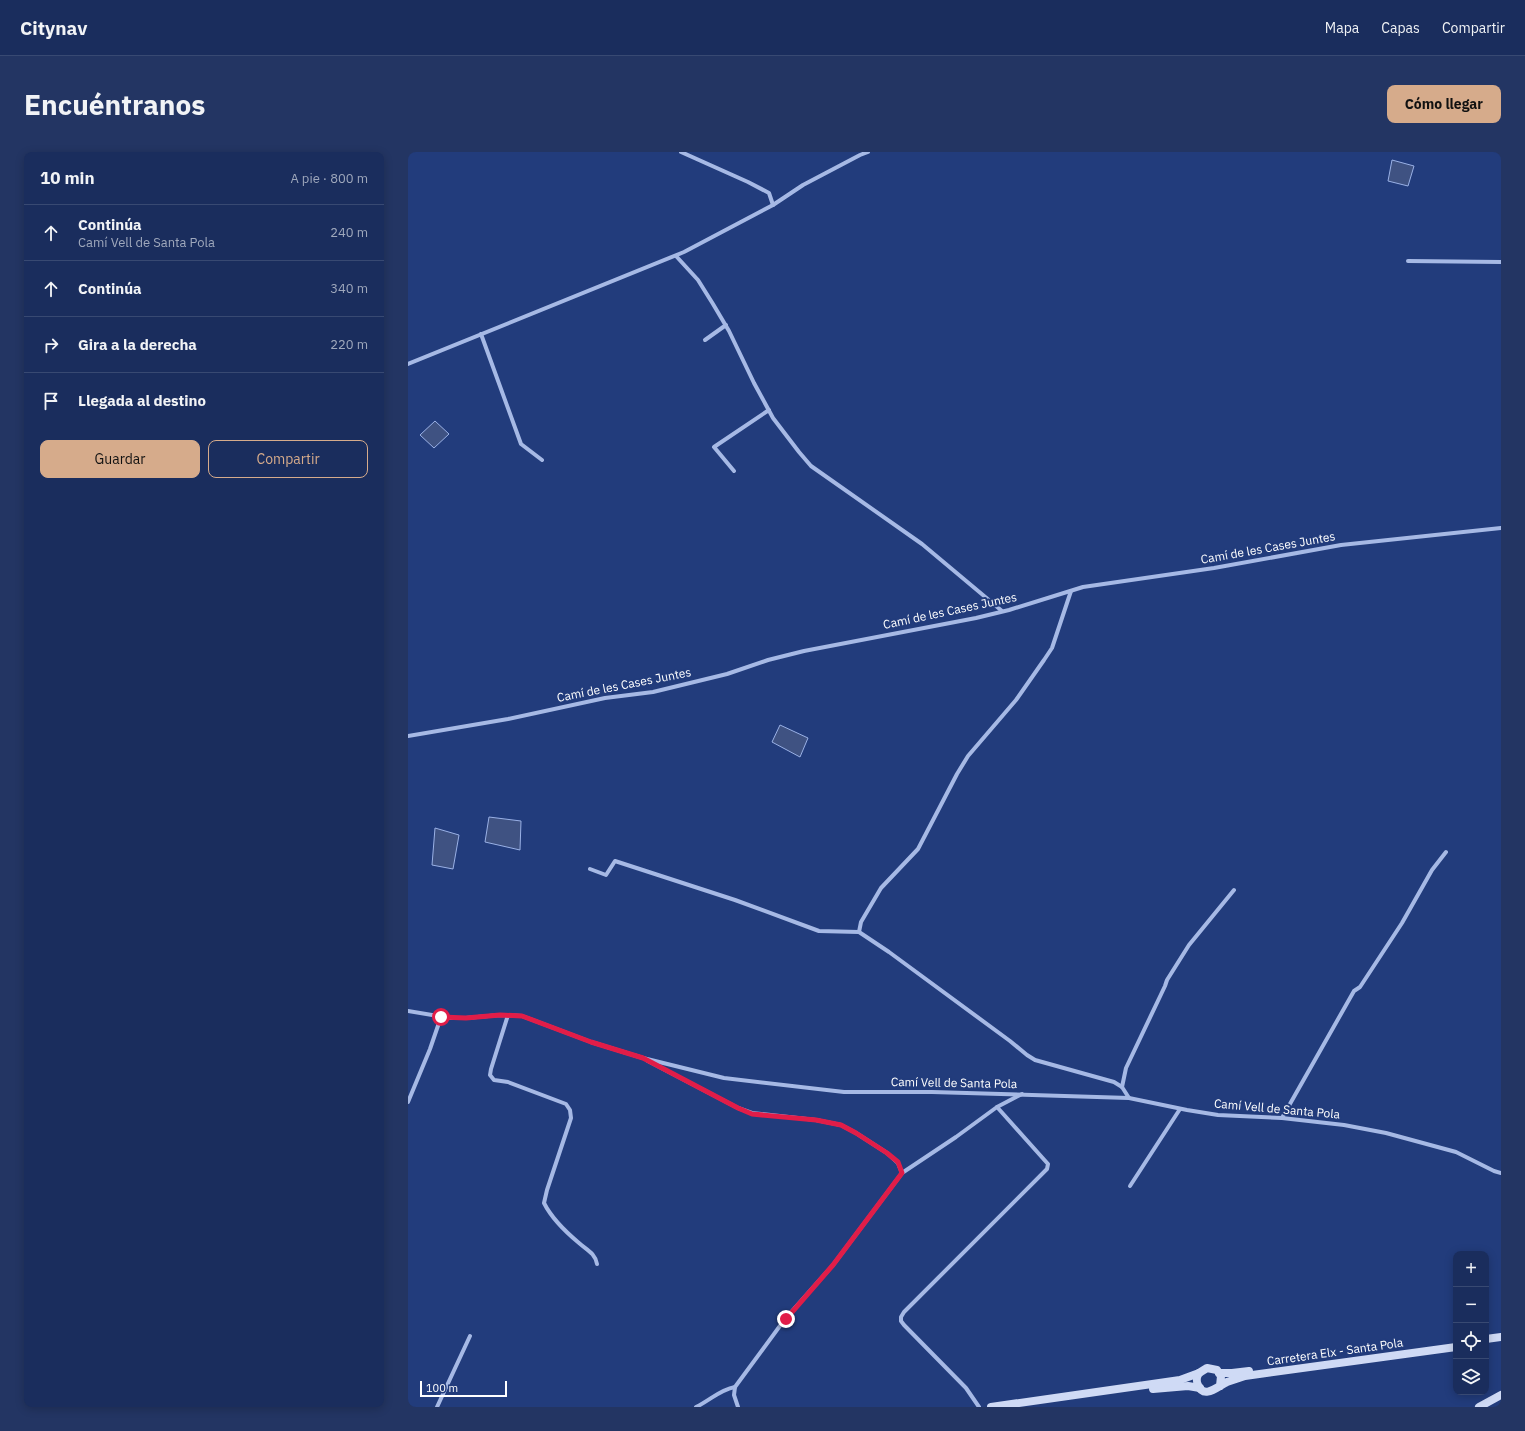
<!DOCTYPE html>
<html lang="es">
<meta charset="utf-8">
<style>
body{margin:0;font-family:"IBM Plex Sans",sans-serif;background:#233563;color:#f1f3f6}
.controls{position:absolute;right:12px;bottom:12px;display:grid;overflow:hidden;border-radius:8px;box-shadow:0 2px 10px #0003}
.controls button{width:36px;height:36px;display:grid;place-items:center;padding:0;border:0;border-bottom:1px solid #384972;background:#1a2d5d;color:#f1f3f6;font:20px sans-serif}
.scale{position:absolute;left:12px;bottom:10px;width:87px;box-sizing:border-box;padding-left:4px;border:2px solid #fff;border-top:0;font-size:11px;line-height:14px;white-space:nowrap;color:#fff;-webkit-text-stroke:3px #223c7c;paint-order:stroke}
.stop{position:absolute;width:12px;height:12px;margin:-9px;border:3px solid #e11d48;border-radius:50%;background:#fff}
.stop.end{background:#e11d48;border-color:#fff;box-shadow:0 1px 4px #0008}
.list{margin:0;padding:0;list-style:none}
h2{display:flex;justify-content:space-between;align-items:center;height:52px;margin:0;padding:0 16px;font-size:17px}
h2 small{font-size:13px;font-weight:400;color:#9fa8bc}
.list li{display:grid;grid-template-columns:26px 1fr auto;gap:12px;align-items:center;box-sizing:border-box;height:56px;padding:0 16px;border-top:1px solid #384972}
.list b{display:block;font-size:15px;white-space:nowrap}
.list p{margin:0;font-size:13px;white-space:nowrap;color:#9fa8bc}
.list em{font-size:13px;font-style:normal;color:#9fa8bc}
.actions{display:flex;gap:8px;padding:12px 16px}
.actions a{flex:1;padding:9px 0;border:1px solid #d6ab8b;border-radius:8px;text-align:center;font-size:14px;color:#d6ab8b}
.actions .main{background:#d6ab8b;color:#111}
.icon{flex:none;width:22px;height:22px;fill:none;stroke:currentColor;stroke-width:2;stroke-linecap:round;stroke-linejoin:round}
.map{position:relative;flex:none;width:1093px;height:1255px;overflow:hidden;border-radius:8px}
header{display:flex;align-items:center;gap:24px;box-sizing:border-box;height:56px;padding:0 20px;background:#1a2d5d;border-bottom:1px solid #384972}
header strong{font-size:19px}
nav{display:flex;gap:22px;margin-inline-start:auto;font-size:14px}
.intro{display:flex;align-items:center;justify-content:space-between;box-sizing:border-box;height:96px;padding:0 24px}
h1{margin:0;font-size:28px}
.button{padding:10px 18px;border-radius:8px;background:#d6ab8b;color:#111;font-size:14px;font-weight:700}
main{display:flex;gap:24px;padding:0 24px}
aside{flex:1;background:#1a2d5d;border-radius:8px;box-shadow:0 2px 10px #0003}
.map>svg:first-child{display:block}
.water{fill:#3f5282;stroke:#9ab1e6}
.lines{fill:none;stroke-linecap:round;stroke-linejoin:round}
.street{stroke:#a6b9e5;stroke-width:4}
.secondary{stroke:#cfdaf5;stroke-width:8}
.route{stroke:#e11d48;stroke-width:5}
.labels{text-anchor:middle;stroke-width:4;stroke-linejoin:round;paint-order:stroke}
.street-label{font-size:12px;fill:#fff;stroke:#223c7c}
</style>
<header>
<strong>Citynav</strong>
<nav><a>Mapa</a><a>Capas</a><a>Compartir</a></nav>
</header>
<div class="intro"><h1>Encuéntranos</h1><a class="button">Cómo llegar</a></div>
<main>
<aside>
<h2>10 min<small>A pie · 800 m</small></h2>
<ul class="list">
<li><svg class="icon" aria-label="ahead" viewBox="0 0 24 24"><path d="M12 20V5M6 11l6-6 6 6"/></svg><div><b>Continúa</b><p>Camí Vell de Santa Pola</p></div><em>240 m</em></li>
<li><svg class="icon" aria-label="ahead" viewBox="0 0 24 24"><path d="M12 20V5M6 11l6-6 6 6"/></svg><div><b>Continúa</b></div><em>340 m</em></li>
<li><svg class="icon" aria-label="right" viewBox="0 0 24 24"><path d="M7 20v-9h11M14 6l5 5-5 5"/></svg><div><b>Gira a la derecha</b></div><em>220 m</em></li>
<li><svg class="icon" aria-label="arrive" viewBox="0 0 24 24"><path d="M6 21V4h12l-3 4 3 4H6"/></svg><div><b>Llegada al destino</b></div></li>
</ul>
<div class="actions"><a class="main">Guardar</a><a>Compartir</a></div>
</aside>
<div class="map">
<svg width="1093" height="1255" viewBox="0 0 1093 1255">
<rect width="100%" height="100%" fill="#223c7c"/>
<g class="water">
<polygon points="984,8 1006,14 1000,34 980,29"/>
<polygon points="27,269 41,282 26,296 12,283"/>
<polygon points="372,573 400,586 392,605 364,590"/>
<polygon points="81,665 113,669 112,698 77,690"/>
<polygon points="27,676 51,683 45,717 24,713"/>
</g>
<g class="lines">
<g class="street">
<polyline points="273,0 340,30 361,41 365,53"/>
<polyline points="268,104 290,128 305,152 321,179 346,231 365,266 391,300 403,314 514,392 594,459"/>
<polyline points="1000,109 1093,110"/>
<polyline points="73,182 113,292 134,308"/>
<polyline points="297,188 318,173"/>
<polyline points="0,212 276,100 365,53 395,33 452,3 460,0"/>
<polyline points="326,319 306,295 361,258"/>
<polyline points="0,584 100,567 197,546 245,540 319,522 360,508 396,499 568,466 601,458 675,435 806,416 933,393 1093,376"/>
<polyline points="182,717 198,723 207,709 327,748 411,779 451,780 481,800 602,889 619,903 627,908 706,930 714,935 721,946"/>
<polyline points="451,780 453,770 473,736 510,697 549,622 560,604 608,548 636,508 644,496 663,439"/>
<polyline points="0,859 42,866 58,866 92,863 114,864 183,890 235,906 316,926 436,940 524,940 721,946 779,958 810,963 874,966 936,973 978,981 1048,1000 1086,1019 1093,1021"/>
<path d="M100,863L83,917L82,923L86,928L100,930L158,952L162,958L163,966L139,1038L136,1051C143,1065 159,1081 171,1091C179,1098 187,1101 189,1112"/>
<polyline points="240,909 330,956 344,961 408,968 433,973 448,981 479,1001 490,1011 494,1021"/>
<polyline points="714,935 718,916 757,834 759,828 781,793 826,738"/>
<polyline points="0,950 22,897 33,865"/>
<polyline points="874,966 946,839 952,835 994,771 1024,718 1038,700"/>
<polyline points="722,1034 772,957"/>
<polyline points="29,1255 62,1184"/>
<path d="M288,1255C303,1248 311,1238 327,1235"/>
<polyline points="330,1255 326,1243 327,1235 377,1167 425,1113 494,1021 548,985 589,955 614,942"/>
<polyline points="571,1255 558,1236 496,1173 493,1169 493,1165 496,1160 639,1017 640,1012 589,955"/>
</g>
<g class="secondary">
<polyline points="1078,1187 1093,1185"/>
<polyline points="811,1221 824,1221 841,1219"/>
<path d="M812,1234L813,1224L809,1218L799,1216L791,1221C789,1224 788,1229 790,1233C796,1248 810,1234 819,1230C825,1228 831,1226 837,1224L1048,1195"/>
<polyline points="745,1237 780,1234 792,1236"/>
<polyline points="583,1255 772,1228 791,1221"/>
<polyline points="1071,1255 1093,1243"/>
</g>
</g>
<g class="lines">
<polyline class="route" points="33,865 58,866 92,863 114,864 183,890 235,906 330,956 344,962 408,968 433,973 448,981 479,1001 490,1010 494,1021 425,1113 378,1167"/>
</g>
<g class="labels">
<g class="street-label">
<text transform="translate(860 396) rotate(-10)" y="4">Camí de les Cases Juntes</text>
<text transform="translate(542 459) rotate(-12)" y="4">Camí de les Cases Juntes</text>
<text transform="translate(216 533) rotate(-11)" y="4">Camí de les Cases Juntes</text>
<text transform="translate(546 931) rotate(1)" y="4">Camí Vell de Santa Pola</text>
<text transform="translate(869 957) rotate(5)" y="4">Camí Vell de Santa Pola</text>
<text transform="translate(927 1200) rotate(-8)" y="4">Carretera Elx - Santa Pola</text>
</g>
</g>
</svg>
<div class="controls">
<button>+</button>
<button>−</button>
<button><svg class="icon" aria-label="locate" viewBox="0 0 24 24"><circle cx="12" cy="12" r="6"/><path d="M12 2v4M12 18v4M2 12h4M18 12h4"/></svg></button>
<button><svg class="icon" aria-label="layers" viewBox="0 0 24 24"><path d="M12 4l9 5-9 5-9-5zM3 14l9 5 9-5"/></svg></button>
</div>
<div class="scale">100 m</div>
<div class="stop" style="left:33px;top:865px"></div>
<div class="stop end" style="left:378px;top:1167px"></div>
</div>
</main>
